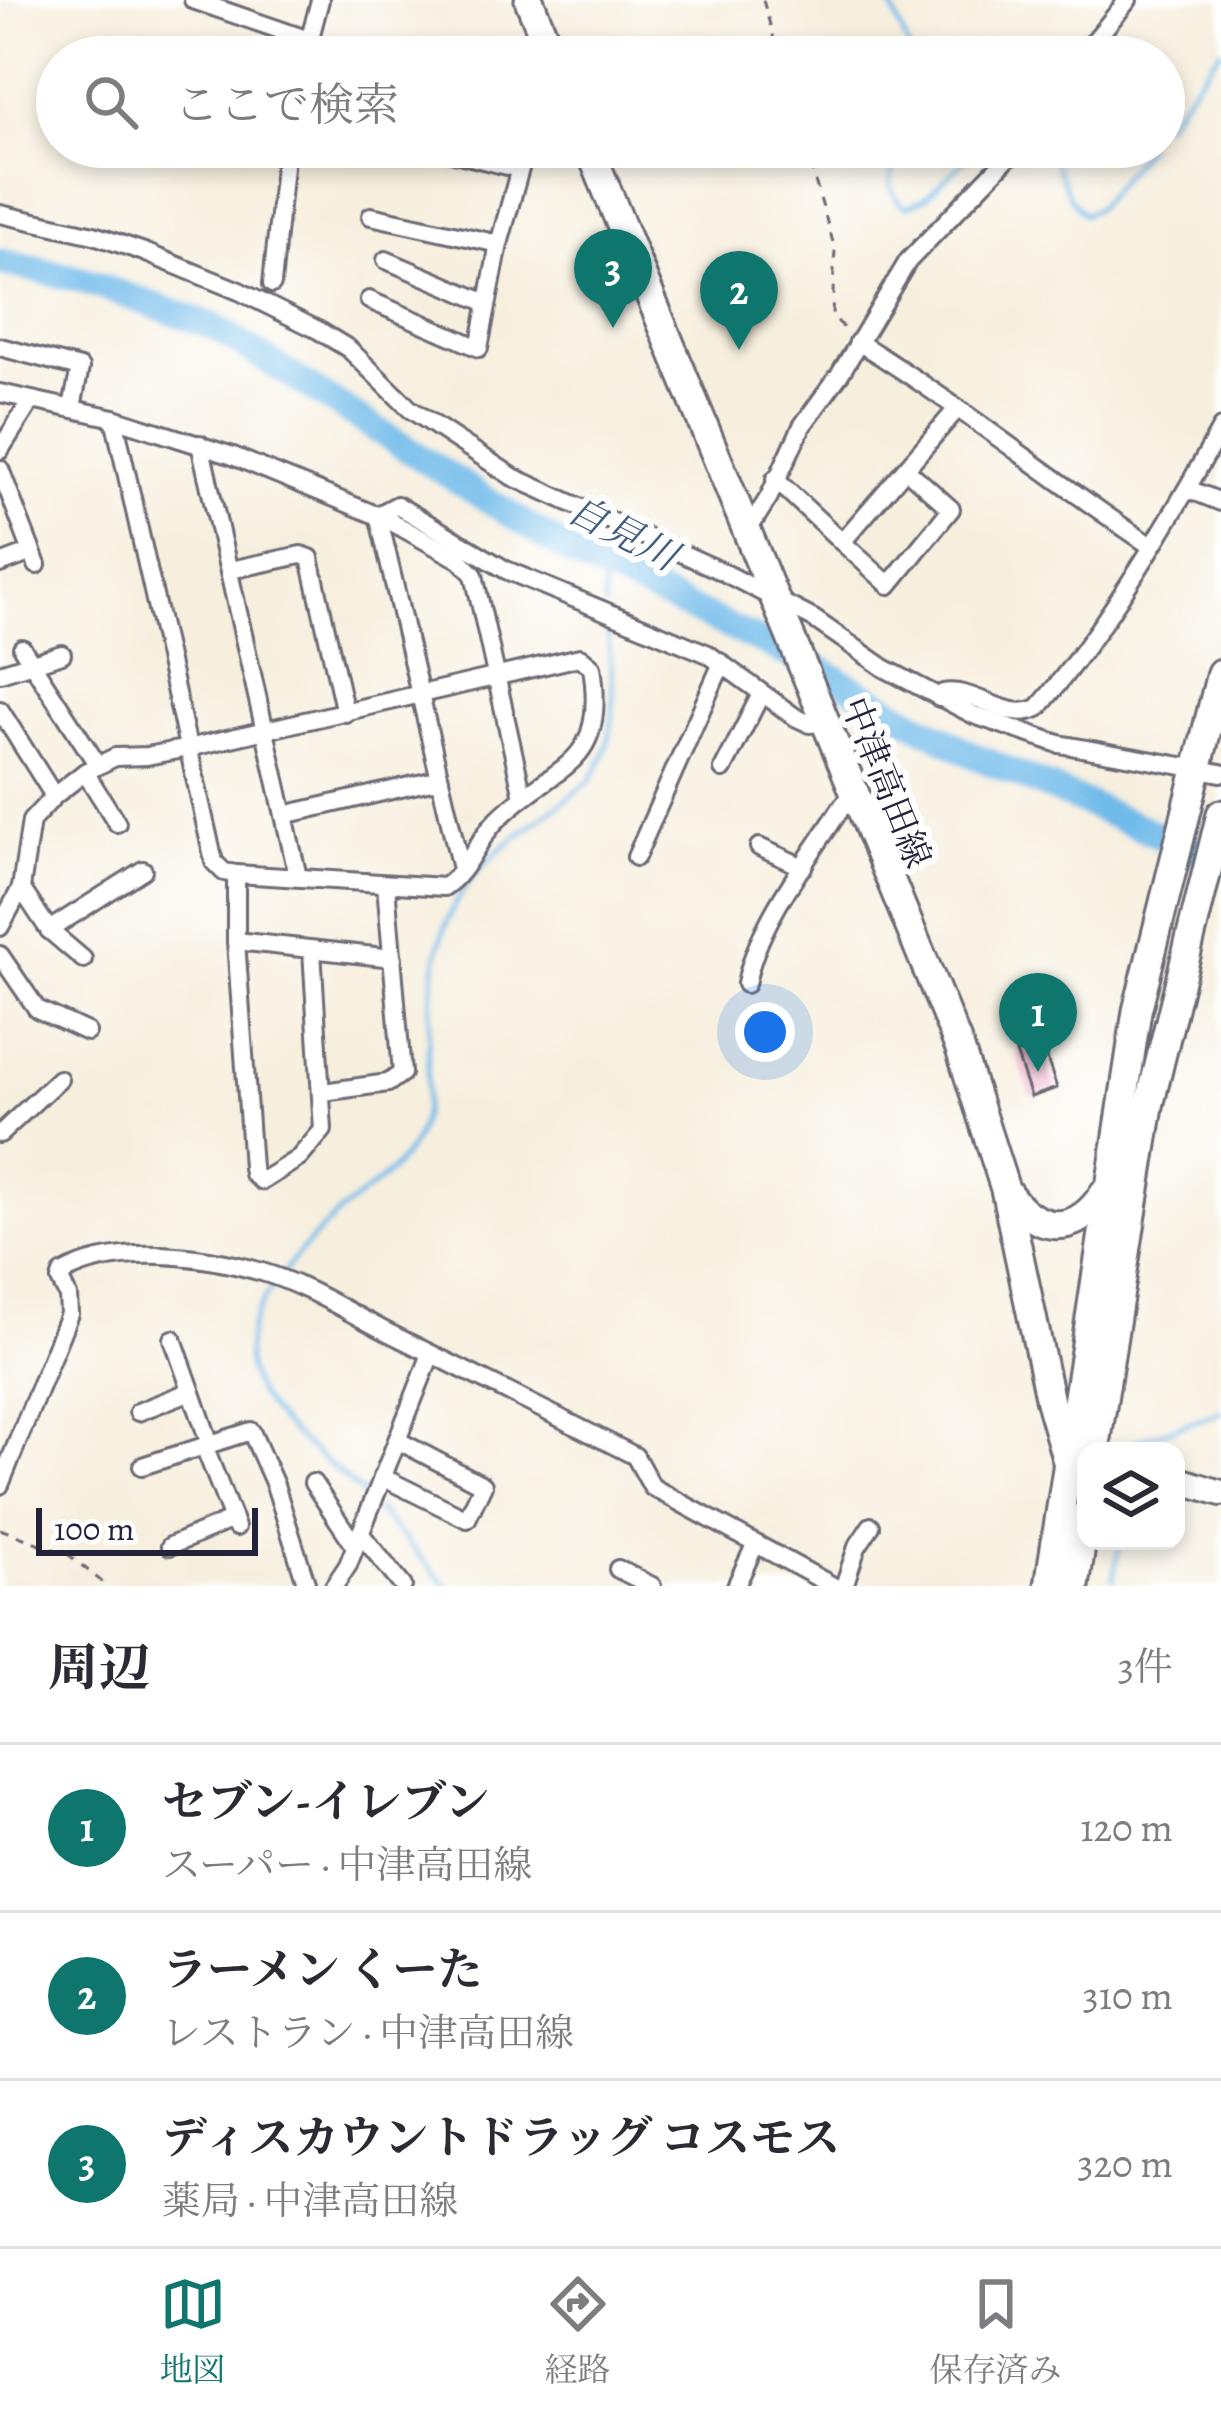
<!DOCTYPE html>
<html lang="ja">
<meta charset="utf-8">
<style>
body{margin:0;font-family:Alegreya,"Noto Serif JP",serif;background:#f2f2f3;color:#2b2b33}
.controls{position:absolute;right:36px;bottom:36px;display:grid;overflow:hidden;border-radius:24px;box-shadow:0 6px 18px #0003}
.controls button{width:108px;height:108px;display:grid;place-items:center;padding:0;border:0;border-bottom:3px solid #e1e1e2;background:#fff;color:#2b2b33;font:60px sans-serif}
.scale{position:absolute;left:36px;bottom:30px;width:222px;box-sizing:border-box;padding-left:12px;border:6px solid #22223b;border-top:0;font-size:33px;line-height:42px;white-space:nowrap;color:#22223b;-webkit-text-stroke:9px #fff;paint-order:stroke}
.you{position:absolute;left:765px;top:1032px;width:42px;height:42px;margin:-30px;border:9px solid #fff;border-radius:50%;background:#1a73e8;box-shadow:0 0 0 18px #1a73e833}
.badge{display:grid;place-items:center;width:78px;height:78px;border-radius:50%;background:#0f766e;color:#fff;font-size:39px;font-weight:700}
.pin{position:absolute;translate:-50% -99px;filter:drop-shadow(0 3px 6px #0008)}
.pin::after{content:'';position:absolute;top:63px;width:42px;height:36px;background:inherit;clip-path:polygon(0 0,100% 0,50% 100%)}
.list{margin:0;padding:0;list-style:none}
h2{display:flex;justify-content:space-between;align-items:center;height:156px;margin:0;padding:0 48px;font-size:51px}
h2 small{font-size:39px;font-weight:400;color:#7c7c81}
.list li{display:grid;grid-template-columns:78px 1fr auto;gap:36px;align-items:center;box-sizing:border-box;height:168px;padding:0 48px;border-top:3px solid #e1e1e2}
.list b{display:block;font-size:45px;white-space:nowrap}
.list p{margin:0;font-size:39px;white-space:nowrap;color:#7c7c81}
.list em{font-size:39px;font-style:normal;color:#7c7c81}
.icon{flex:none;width:66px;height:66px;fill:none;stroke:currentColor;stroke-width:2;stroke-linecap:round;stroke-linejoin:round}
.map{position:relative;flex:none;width:1221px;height:1586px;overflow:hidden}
.search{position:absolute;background:#fff;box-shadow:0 6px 18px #0003;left:36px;right:36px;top:36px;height:132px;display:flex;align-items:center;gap:30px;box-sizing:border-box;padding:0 42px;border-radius:66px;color:#7c7c81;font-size:45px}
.sheet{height:660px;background:#fff}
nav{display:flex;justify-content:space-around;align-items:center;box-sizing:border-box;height:168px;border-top:3px solid #e1e1e2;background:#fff;font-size:33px;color:#7c7c81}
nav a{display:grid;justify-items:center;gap:6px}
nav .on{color:#0f766e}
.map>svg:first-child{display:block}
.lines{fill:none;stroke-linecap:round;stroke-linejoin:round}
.stream{stroke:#71bbea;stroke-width:4.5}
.river{stroke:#71bbea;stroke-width:27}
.building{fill:#eea3c6}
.street-casing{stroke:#6d6a74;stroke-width:22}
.secondary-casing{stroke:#6d6a74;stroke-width:30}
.primary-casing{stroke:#6d6a74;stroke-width:33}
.path{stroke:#6d6a74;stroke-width:3;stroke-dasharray:9 9;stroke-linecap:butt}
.street{stroke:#fff;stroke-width:16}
.secondary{stroke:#fff;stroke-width:24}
.primary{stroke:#fff;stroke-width:27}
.labels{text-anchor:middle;stroke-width:12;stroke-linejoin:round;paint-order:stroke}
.street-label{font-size:36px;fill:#22223b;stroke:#fff}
.water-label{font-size:39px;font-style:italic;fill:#425f81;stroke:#fff}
</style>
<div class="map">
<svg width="1221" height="1586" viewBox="0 0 1221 1586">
<rect width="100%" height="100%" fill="#fff"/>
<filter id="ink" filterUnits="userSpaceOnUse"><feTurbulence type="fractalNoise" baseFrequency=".00833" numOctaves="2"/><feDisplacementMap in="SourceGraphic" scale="24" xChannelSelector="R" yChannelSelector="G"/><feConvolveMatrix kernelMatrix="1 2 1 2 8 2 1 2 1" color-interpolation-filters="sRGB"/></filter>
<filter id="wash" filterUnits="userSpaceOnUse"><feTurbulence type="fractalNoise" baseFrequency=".004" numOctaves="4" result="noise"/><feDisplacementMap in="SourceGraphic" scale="48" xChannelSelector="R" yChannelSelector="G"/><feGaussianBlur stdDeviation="2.7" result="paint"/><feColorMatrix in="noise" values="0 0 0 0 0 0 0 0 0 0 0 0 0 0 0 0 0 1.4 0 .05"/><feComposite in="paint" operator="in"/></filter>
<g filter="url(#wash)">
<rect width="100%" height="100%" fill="#f7efde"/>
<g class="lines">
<g class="stream">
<polyline points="889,0 912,57"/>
<polyline points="1164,124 1221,50"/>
<path d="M901,147C893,171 881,190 906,207L924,199L979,147"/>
<polyline points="1047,147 1070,198 1084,215 1097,208 1146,147"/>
<polyline points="602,569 605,606"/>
<path d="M282,1274C298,1253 318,1232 338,1214C365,1191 401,1170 416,1137C430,1105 427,1063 429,1029C437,877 477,868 588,783C626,734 611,675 606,617"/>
<path d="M275,1283C195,1391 304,1433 370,1502"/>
<polyline points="1133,1451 1134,1442 1221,1412"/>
<polyline points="377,1510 447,1586"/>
<polyline points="1113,1579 1120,1541"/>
</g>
<polyline class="river" points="0,262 79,279 213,326 579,558 816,667 973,755 1221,862"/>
</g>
<g id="blocks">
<polygon class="building" points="1042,1044 1057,1088 1031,1097 1016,1053"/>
</g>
</g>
<g filter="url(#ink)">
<use href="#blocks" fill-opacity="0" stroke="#6d6a74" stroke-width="3"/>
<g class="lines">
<g class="street-casing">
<g id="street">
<polyline points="193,0 309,40"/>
<polyline points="305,57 320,0"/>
<polyline points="1081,57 1128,0"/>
<polyline points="431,147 519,169"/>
<polyline points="0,214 94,235 144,252 239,291 318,330 349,349 410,409 513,477 721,571 814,619 884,668 974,715 1059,744 1221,773"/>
<polyline points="371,216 499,244"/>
<polyline points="386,260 487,303"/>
<polyline points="272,284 286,147"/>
<polyline points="369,300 479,348 499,244 526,147"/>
<path d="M858,342C960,405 1052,480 1151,546"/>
<polyline points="0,347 80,368 72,407"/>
<polyline points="0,393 114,418 233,456 388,520 460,560 474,575 523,797"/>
<polyline points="200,444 298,877"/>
<polyline points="0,450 31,401"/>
<polyline points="0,469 37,565"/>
<polyline points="775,479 842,542 957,409"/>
<polyline points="1188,489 1221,502"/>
<polyline points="747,532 769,497 802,426 840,374 908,261 1018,147"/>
<polyline points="842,542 889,585 951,509 906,469"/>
<polyline points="0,564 32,552"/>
<polyline points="230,570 301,555 310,558 345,713"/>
<polyline points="22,648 97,764"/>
<polyline points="0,673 62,654"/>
<path d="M939,698L943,693C975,687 1006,723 1038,708C1106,629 1171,519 1221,428"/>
<polyline points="0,710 54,796"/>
<polyline points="723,769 761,694"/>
<polyline points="85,772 117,823"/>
<polyline points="284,815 440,779"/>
<polyline points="759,847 803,867"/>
<polyline points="636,857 722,663"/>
<polyline points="461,869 378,515 397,505 506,570 708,654 795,717 810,724 823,722"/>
<polyline points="236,874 236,941 252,1167 253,1174 262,1181 299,1158 323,1130 312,950"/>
<polyline points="21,888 49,930 83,959"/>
<path d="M0,927L21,888L31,821L54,796L85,772L115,757L147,756L188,748L580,657L592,667C608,772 553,762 496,821C477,840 467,873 444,887L236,874L224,872L214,862L114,418"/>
<polyline points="49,930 143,870"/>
<polyline points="236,941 393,958"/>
<polyline points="0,955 37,1009 87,1032"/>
<path d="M746,984C757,923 810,857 843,805L853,795"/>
<polyline points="323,1092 388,1083 402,1073 386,885"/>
<polyline points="0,1134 59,1079"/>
<polyline points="173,1339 210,1444"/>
<polyline points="138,1412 191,1391"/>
<polyline points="204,1446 236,1527"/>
<polyline points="142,1466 251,1431 275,1485 307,1586"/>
<polyline points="382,1477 467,1519 483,1485 397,1440"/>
<polyline points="313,1483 355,1546"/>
<path d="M0,1485L69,1314L68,1296L60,1280L62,1274C117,1243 203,1255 262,1272C306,1285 346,1311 387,1332C470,1373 553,1414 635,1456L652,1487L833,1586"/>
<polyline points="360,1533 403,1586"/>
<polyline points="170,1546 233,1519"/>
<polyline points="618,1569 652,1586"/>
<polyline points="334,1586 348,1565 431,1354"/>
<polyline points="736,1586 755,1545"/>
<polyline points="844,1586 857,1547 871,1526"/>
</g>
</g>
<g class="secondary-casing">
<polyline id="secondary" points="1176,1479 1221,1493"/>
</g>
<g class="primary-casing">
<g id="primary">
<polyline points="529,0 552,57"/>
<polyline points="589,147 960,1049 1005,1189 1050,1402 1067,1461"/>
<path d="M1007,1192C1036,1234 1076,1237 1104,1193"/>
<polyline points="1095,1451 1149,1106 1221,814"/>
<polyline points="1049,1586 1137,1011 1221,673"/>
<polyline points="1075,1586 1086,1514"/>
</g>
</g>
<g class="path">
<polyline points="763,0 779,57"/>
<polyline points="805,147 835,249 832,315 848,333"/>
<polyline points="0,1529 69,1555 107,1586"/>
</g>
<use href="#street" class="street"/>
<use href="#secondary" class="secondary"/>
<use href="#primary" class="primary"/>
</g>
</g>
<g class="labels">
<g class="street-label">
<text transform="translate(887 782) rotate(68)" y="13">中津高田線</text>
</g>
<g class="water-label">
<text transform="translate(623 532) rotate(27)" y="14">自見川</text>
</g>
</g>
</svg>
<div class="controls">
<button><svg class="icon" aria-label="layers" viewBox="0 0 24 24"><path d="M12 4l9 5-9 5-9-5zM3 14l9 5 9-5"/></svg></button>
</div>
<div class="scale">100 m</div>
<div class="you"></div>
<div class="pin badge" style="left:1038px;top:1072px">1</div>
<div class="pin badge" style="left:739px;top:350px">2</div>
<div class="pin badge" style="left:613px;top:328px">3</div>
<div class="search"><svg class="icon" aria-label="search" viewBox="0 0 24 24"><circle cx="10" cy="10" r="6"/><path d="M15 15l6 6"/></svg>ここで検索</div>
</div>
<section class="sheet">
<h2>周辺<small>3件</small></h2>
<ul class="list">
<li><span class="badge">1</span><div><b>セブン-イレブン</b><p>スーパー · 中津高田線</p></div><em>120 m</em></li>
<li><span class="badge">2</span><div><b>ラーメン くーた</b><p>レストラン · 中津高田線</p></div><em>310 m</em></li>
<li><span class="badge">3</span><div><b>ディスカウントドラッグ コスモス</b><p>薬局 · 中津高田線</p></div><em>320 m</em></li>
</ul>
</section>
<nav>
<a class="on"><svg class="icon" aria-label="map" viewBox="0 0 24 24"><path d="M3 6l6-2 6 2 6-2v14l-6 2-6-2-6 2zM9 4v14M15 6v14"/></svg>地図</a>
<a><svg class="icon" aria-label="directions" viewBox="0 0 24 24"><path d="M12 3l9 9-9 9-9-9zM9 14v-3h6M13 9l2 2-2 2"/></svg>経路</a>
<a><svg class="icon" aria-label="saved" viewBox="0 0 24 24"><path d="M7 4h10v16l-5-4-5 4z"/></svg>保存済み</a>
</nav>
